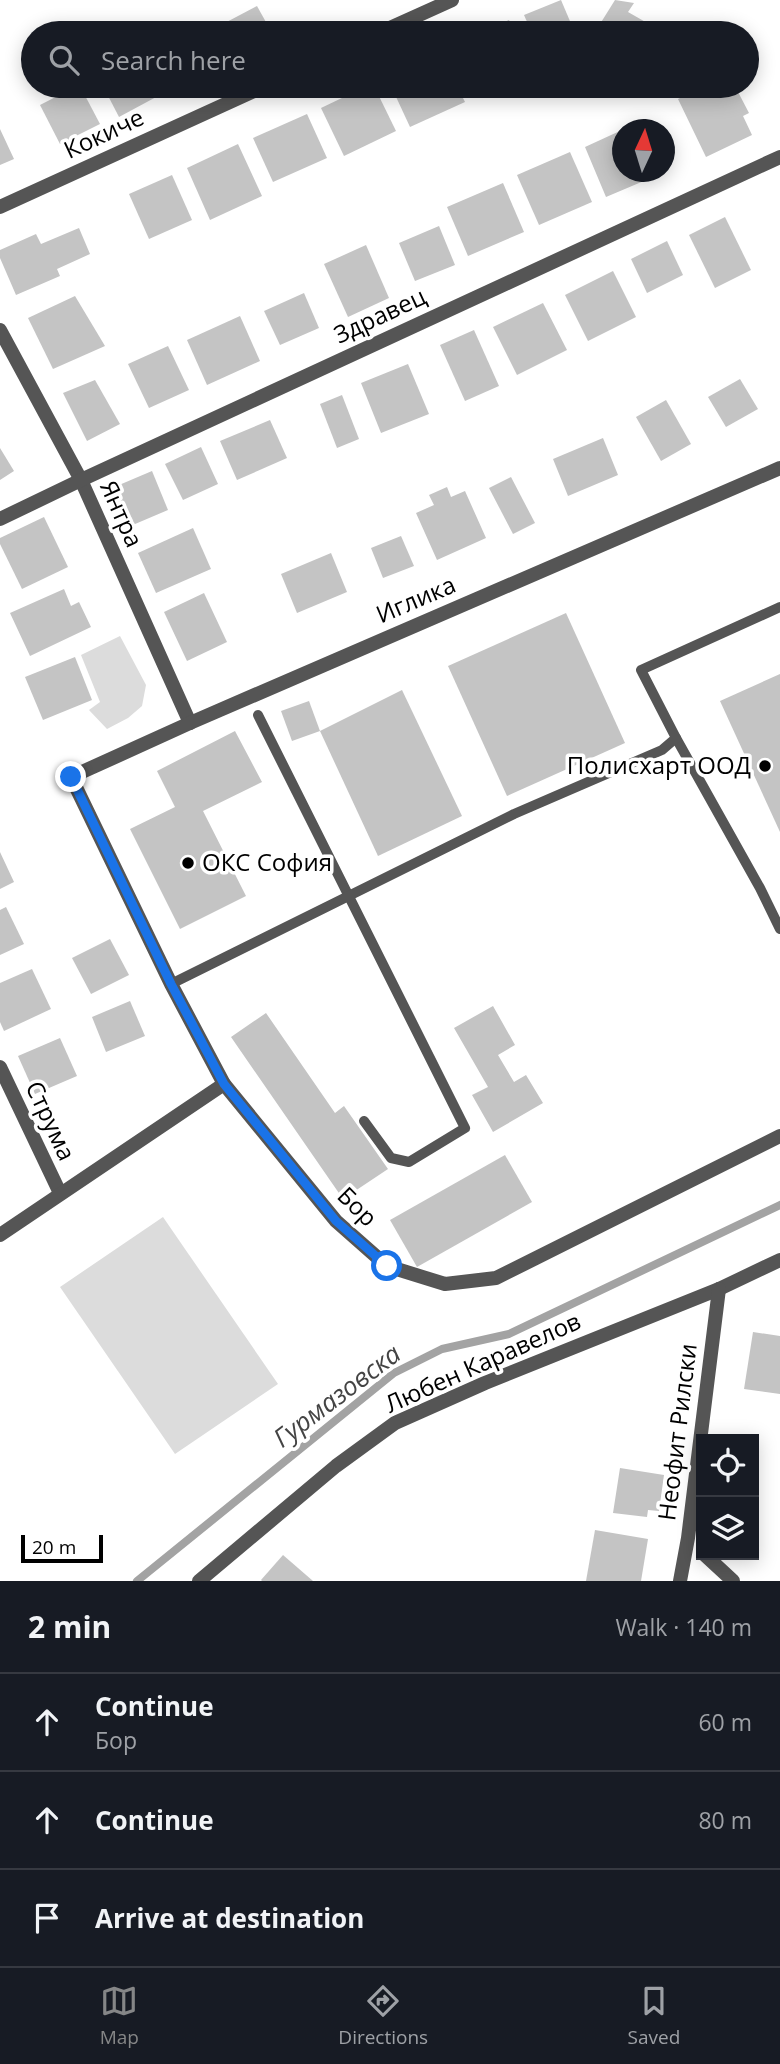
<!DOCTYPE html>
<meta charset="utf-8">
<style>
body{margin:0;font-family:"Open Sans",sans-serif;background:#20242c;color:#f1f3f6}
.controls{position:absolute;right:21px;bottom:21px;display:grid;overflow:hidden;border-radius:0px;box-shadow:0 4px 18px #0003}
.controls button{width:63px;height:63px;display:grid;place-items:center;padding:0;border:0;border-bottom:2px solid #363941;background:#171b24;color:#f1f3f6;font:35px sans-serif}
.compass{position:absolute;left:612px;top:119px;width:63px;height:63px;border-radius:50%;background:#171b24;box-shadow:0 4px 18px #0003;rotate:4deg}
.scale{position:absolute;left:21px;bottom:18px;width:82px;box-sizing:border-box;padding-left:7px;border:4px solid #000;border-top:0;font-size:19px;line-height:24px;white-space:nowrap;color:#000;-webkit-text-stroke:5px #fff;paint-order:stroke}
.stop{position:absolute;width:21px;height:21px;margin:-16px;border:5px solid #1a73e8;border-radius:50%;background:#fff}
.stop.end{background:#1a73e8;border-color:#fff;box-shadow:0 2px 7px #0008}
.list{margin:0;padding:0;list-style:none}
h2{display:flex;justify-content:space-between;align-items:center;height:91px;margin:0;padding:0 28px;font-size:30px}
h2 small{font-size:23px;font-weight:400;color:#9ea1a6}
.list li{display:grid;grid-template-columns:46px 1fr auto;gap:21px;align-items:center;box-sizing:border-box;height:98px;padding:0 28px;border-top:2px solid #363941}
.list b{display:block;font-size:26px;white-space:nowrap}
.list p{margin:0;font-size:23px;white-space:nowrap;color:#9ea1a6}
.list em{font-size:23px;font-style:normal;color:#9ea1a6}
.icon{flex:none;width:38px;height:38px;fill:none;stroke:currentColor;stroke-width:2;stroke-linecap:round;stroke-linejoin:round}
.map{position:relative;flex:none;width:780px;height:1581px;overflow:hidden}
.search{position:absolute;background:#171b24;box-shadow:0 4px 18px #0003;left:21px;right:21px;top:21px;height:77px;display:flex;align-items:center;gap:18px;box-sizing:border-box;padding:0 24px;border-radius:38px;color:#9ea1a6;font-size:26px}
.sheet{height:385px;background:#171b24}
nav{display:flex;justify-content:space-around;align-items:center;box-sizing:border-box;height:98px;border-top:2px solid #363941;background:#171b24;font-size:19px;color:#9ea1a6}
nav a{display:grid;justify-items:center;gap:4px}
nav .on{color:#858687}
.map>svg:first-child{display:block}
.green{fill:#dcdcdc}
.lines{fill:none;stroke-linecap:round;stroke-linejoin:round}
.stream{stroke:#a3a3a3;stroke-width:8}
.building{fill:#c4c4c4}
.lane{stroke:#555;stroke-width:10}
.street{stroke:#555;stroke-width:14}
.route{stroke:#1a73e8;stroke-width:9}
.poi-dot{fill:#000;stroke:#fff;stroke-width:2.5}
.labels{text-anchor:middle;stroke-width:7;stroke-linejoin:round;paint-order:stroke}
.street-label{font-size:24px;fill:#000;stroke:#fff}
.poi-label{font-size:24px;fill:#000;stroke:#fff;text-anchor:end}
.water-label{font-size:26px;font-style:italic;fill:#444;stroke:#fff}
</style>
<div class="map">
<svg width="780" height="1581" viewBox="0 0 780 1581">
<rect width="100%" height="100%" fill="#fff"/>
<g class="green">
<polygon points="120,636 146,685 142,706 128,718 107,729 89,710 100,702 81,655"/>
<polygon points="163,1217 278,1384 175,1454 60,1287"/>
</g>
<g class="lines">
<polyline class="stream" points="137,1581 394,1373 442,1349 509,1334 780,1205"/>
</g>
<g class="building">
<polygon points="561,0 575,33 532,33 524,15"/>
<polygon points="615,0 634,3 628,12 649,24 644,33 595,32"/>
<polygon points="257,6 272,33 226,33 221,25"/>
<polygon points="509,20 515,33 479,33"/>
<polygon points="77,86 80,86 100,124 60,144 40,105"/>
<polygon points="103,86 152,86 158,96 119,117"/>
<polygon points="367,86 374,86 396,131 344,156 321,108"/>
<polygon points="391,86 457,86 465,102 410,127"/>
<polygon points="474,86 496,86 478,94"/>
<polygon points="705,86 727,86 731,93 737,90 749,113 743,116 752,135 706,157 678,99"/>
<polygon points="307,114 327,158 273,182 253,138"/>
<polygon points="0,129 14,159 0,165"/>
<polygon points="622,130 622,172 665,172 606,197 585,147"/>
<polygon points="238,144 262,196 210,220 187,168"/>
<polygon points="570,152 592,202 539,225 517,175"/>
<polygon points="172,175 192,220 149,239 129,194"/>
<polygon points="503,183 524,232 468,256 447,207"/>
<polygon points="725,217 751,270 715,288 689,235"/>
<polygon points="439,226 455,265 415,281 399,243"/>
<polygon points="79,228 90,254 57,269 60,276 16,295 0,258 0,250 36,234 41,244"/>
<polygon points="667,241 683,275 647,293 631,259"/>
<polygon points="366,245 389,298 348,317 324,264"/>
<polygon points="613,271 636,317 588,341 565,295"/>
<polygon points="304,293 319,328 280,345 264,311"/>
<polygon points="75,296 105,346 53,369 28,318"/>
<polygon points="543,303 567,350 517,375 493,327"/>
<polygon points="240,316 260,361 207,385 187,340"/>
<polygon points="474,330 499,386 465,401 440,345"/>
<polygon points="168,346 189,390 149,408 128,364"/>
<polygon points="408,364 429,414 381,433 361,383"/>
<polygon points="740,379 758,409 726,427 708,397"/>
<polygon points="95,380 120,424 87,441 63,393"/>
<polygon points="342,395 359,439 337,448 320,404"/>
<polygon points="666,400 691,444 661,461 636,417"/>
<polygon points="270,420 287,458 237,480 220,441"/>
<polygon points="603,438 618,475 568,496 553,459"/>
<polygon points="201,447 218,484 183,500 165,464"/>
<polygon points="0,448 14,471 0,480"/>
<polygon points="152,471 168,510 128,527 112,488"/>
<polygon points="511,477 535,523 513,534 489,488"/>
<polygon points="447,487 451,497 465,491 486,538 437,560 416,513 434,505 429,495"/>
<polygon points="44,517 68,567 22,589 0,544 0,538"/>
<polygon points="193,528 211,569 156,593 138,553"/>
<polygon points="401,536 414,566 383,578 371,548"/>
<polygon points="331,553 347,592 297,613 281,574"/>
<polygon points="64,589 71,606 79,602 91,627 30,656 10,613"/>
<polygon points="204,593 227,642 187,661 164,612"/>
<polygon points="566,613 625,743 507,796 448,666"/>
<polygon points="75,657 92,700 43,720 25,677"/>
<polygon points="780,674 780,832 720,701"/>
<polygon points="402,690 462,816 378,856 320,731"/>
<polygon points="309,701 320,731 292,741 281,711"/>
<polygon points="235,731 262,782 203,811 246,896 180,929 130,829 175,807 157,771"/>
<polygon points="0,852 14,882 0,889"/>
<polygon points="6,907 24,944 0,955 0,910"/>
<polygon points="110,939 129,975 91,994 72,958"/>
<polygon points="32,969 51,1009 4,1031 0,1022 0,983"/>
<polygon points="130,1001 145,1036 106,1052 92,1017"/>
<polygon points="493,1006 515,1045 498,1055 514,1082 526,1075 543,1103 493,1132 472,1095 488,1087 454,1028"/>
<polygon points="266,1013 335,1113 344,1106 388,1169 343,1199 231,1037"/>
<polygon points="60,1038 77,1076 35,1094 18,1056"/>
<polygon points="505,1155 532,1202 417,1267 390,1220"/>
<polygon points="753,1332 780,1336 780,1394 744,1389"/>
<polygon points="620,1468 664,1475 659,1511 648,1510 647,1517 613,1513"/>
<polygon points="595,1530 648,1539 641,1581 586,1581"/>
<polygon points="283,1555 313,1581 262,1581 261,1580"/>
</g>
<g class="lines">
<g class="lane">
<polyline points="258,715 465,1128 409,1162 391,1158 364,1121"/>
<polyline points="676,738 760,888 780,929"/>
<polyline points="171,984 514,814 662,750 676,738 641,670 780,607"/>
</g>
<g class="street">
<polyline points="379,33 452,0"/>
<polyline points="0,207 265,86"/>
<polyline points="0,330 81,480 190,723"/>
<polyline points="0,519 81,480 780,157"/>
<polyline points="0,1067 60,1193"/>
<polyline points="224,1084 171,984 71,777 190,723 780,468"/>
<polyline points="0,1235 224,1084 336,1221 387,1266 445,1284 496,1278 780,1136"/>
<polyline points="705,1555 733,1581"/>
<polyline points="199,1581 336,1466 395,1423 485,1383 719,1289 780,1260"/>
<polyline points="680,1581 688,1538 719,1289"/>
</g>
</g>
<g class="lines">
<polyline class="route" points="71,777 171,984 224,1084 336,1221 387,1266"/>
</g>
<g class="poi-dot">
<circle cx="765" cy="766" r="7"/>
<circle cx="188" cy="863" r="7"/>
</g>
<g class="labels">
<g class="street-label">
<text transform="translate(104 134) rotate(-25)" y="8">Кокиче</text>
<text transform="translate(380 316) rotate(-25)" y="8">Здравец</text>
<text transform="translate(121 514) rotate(66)" y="8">Янтра</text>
<text transform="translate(416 600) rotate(-23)" y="8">Иглика</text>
<text transform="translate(50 1121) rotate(65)" y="8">Струма</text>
<text transform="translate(357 1207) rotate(45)" y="8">Бор</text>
<text transform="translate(483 1363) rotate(-24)" y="8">Любен Каравелов</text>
<text transform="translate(678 1432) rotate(-83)" y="8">Неофит Рилски</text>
</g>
<g class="poi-label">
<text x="751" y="774">Полисхарт ООД</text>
<text x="202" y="871" text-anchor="start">ОКС София</text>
</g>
<g class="water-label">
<text transform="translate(337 1396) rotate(-37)" y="9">Гурмазовска</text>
</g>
</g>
</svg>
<div class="controls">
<button><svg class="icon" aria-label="locate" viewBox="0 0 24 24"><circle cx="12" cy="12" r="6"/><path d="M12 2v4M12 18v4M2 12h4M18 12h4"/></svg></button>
<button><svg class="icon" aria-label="layers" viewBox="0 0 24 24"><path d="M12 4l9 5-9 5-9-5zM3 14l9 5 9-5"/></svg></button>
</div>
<svg class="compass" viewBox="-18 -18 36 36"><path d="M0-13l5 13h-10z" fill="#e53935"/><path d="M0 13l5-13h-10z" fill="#9ea1a6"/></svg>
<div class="scale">20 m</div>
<div class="stop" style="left:387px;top:1266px"></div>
<div class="stop end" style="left:71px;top:777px"></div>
<div class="search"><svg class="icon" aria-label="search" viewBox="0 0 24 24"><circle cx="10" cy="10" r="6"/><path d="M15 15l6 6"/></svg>Search here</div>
</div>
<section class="sheet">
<h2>2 min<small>Walk · 140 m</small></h2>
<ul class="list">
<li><svg class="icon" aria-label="ahead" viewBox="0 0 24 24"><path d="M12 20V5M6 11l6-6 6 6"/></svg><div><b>Continue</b><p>Бор</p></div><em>60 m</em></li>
<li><svg class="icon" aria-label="ahead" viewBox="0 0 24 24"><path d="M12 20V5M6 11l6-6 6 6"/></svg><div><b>Continue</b></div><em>80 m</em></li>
<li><svg class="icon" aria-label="arrive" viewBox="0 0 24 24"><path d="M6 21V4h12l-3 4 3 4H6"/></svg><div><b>Arrive at destination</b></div></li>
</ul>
</section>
<nav>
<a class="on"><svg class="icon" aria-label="map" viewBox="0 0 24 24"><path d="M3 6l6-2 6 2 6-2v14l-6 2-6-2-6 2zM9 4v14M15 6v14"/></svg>Map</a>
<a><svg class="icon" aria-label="directions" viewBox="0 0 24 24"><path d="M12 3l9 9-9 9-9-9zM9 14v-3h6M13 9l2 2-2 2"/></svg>Directions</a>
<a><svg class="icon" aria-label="saved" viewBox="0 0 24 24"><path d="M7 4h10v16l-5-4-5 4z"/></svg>Saved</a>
</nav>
